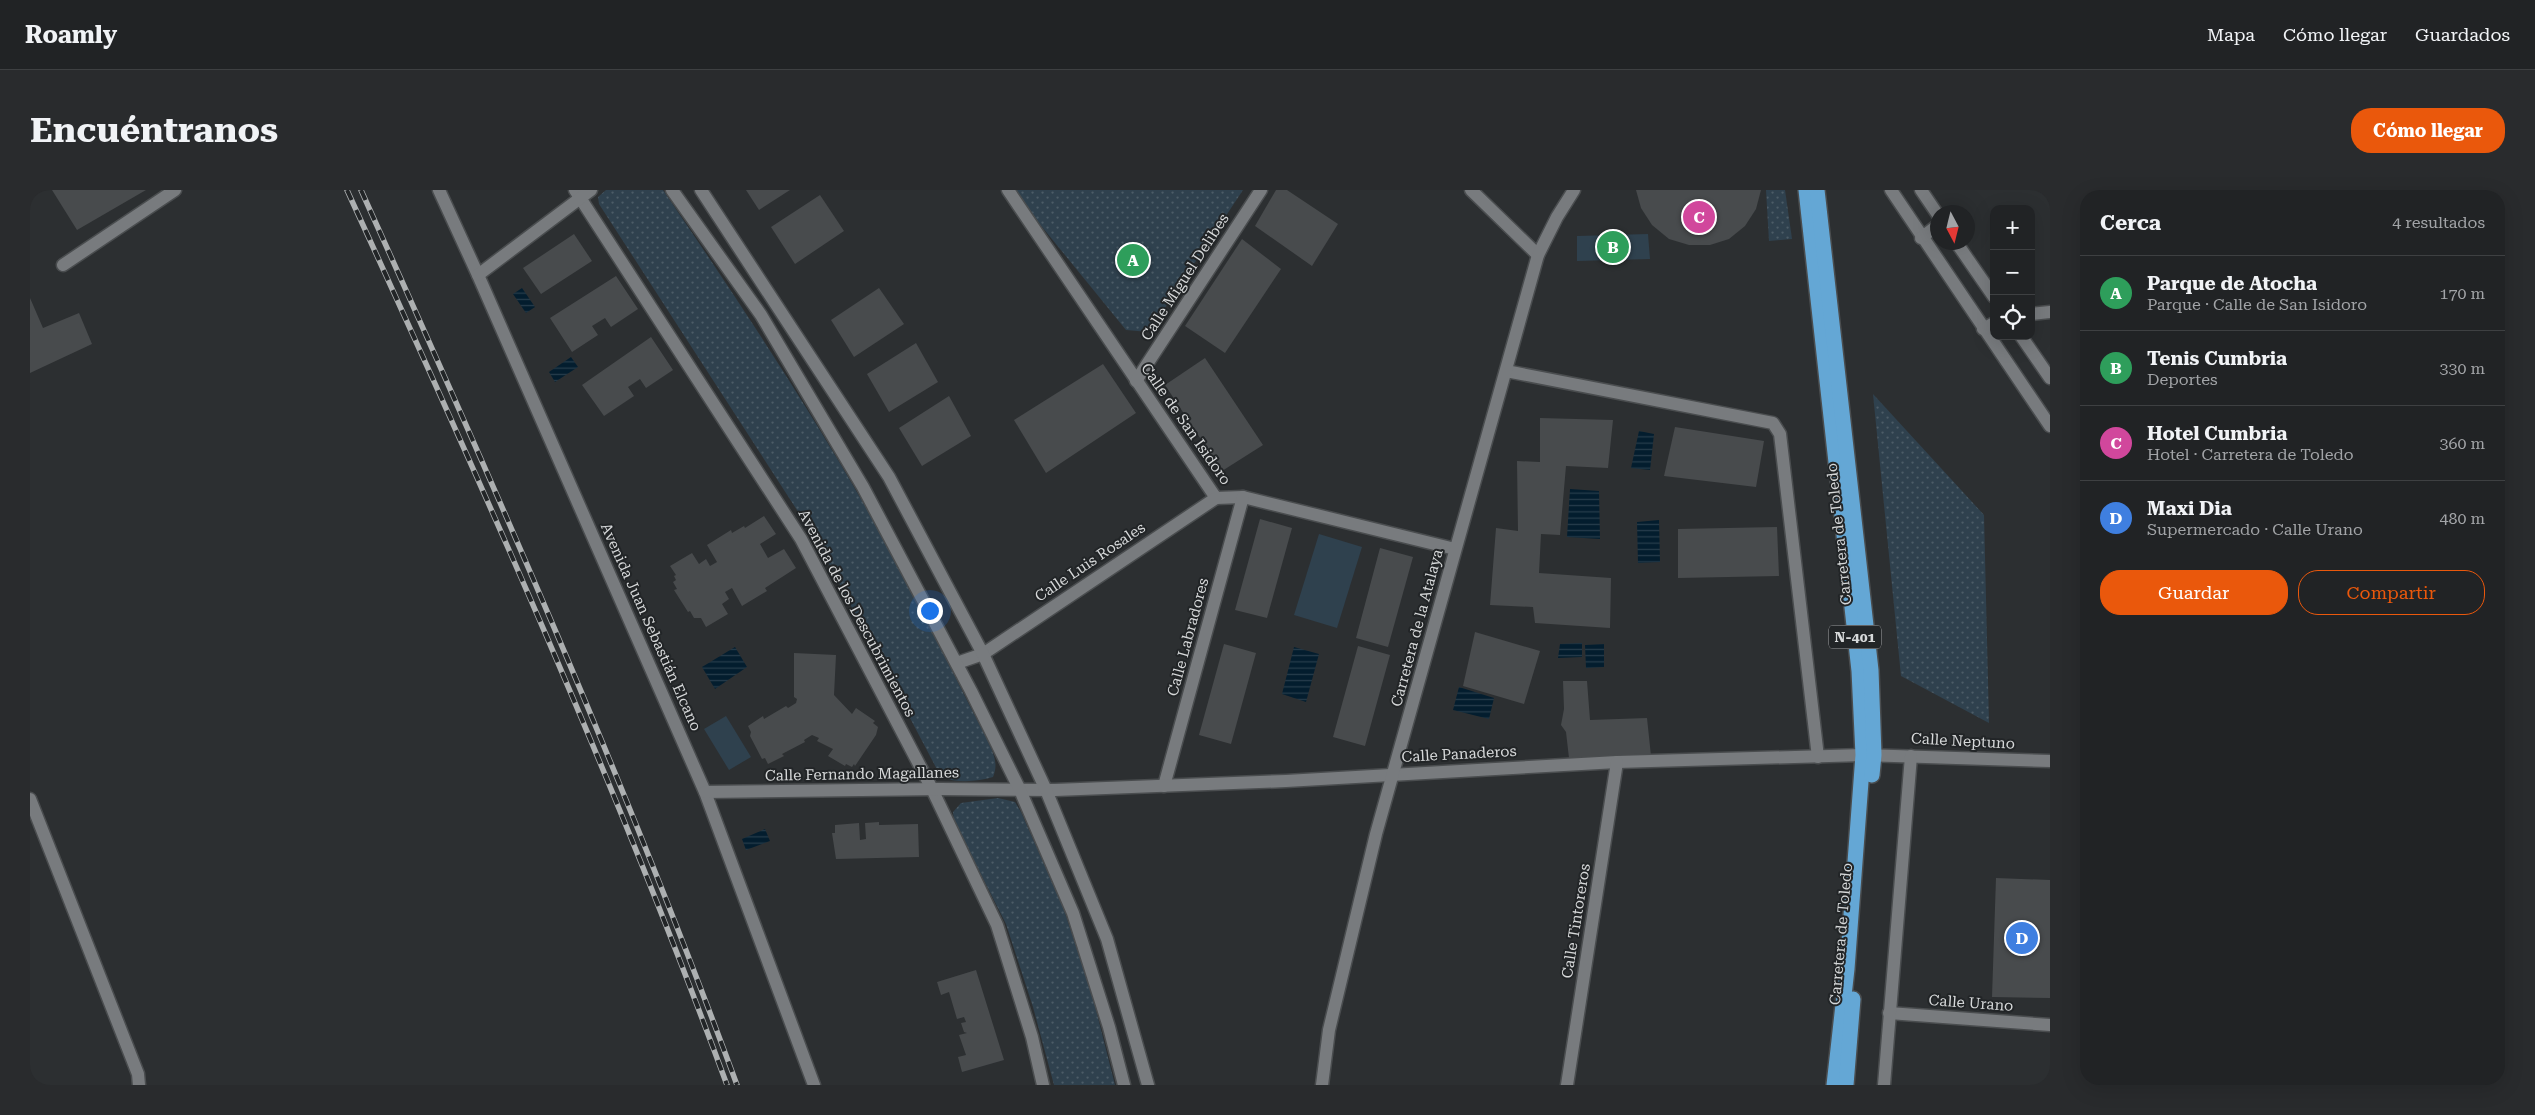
<!DOCTYPE html>
<html lang="es">
<meta charset="utf-8">
<style>
body{margin:0;font-family:"Roboto Serif",serif;background:#292b2d;color:#f1f3f6}
.controls{position:absolute;right:15px;top:15px;display:grid;overflow:hidden;border-radius:10px;box-shadow:0 5px 20px #0002}
.controls button{width:45px;height:45px;display:grid;place-items:center;padding:0;border:0;border-bottom:1px solid #3e4042;background:#212325;color:#f1f3f6;font:25px sans-serif}
.compass{position:absolute;left:1900px;top:15px;width:45px;height:45px;border-radius:50%;background:#212325;box-shadow:0 5px 20px #0002;rotate:173deg}
.you{position:absolute;left:899px;top:420px;width:18px;height:18px;margin:-12px;border:4px solid #fff;border-radius:50%;background:#1a73e8;box-shadow:0 0 0 8px #1a73e833}
.badge{display:grid;place-items:center;width:32px;height:32px;border-radius:50%;background:#ea580c;color:#fff;font-size:16px;font-weight:700}
.pin{position:absolute;translate:-50% -50%;border:2px solid #fff;box-shadow:0 1px 5px #0006}
.list{margin:0;padding:0;list-style:none}
h2{display:flex;justify-content:space-between;align-items:center;height:65px;margin:0;padding:0 20px;font-size:21px}
h2 small{font-size:16px;font-weight:400;color:#a2a4a7}
.list li{display:grid;grid-template-columns:32px 1fr auto;gap:15px;align-items:center;box-sizing:border-box;height:75px;padding:0 20px;border-top:1px solid #3e4042}
.list b{display:block;font-size:19px;white-space:nowrap}
.list p{margin:0;font-size:16px;white-space:nowrap;color:#a2a4a7}
.list em{font-size:16px;font-style:normal;color:#a2a4a7}
.actions{display:flex;gap:10px;padding:15px 20px}
.actions a{flex:1;padding:11px 0;border:1px solid #ea580c;border-radius:20px;text-align:center;font-size:18px;color:#ea580c}
.actions .main{background:#ea580c;color:#fff}
.icon{flex:none;width:28px;height:28px;fill:none;stroke:currentColor;stroke-width:2;stroke-linecap:round;stroke-linejoin:round}
.map{position:relative;flex:none;width:2020px;height:895px;overflow:hidden;border-radius:20px}
header{display:flex;align-items:center;gap:30px;box-sizing:border-box;height:70px;padding:0 25px;background:#212325;border-bottom:1px solid #3e4042}
header strong{font-size:24px}
nav{display:flex;gap:28px;margin-inline-start:auto;font-size:18px}
.intro{display:flex;align-items:center;justify-content:space-between;box-sizing:border-box;height:120px;padding:0 30px}
h1{margin:0;font-size:35px}
.button{padding:12px 22px;border-radius:20px;background:#ea580c;color:#fff;font-size:18px;font-weight:700}
main{display:flex;gap:30px;padding:0 30px}
aside{flex:1;background:#212325;border-radius:20px;box-shadow:0 5px 20px #0002}
.map>svg:first-child{display:block}
.park{fill:url(#park-dots)}
.pitch{fill:#2f414e}
.water{fill:url(#water-rules)}
.building{fill:#484b4d}
.lines{fill:none;stroke-linecap:round;stroke-linejoin:round}
.street-casing{stroke:#4a4d4f;stroke-width:15}
.secondary-casing{stroke:#4a4d4f;stroke-width:15}
.highway-casing{stroke:#4a4d4f;stroke-width:18}
.street{stroke:#787b7e;stroke-width:12}
.secondary{stroke:#787b7e;stroke-width:12}
.highway{stroke:#64a7d5;stroke-width:15}
.rail-casing{stroke:#adb0b1;stroke-width:5.5}
.rail{stroke:#222527;stroke-width:4;stroke-dasharray:11;stroke-linecap:butt}
.labels{text-anchor:middle;stroke-width:4;stroke-linejoin:round;paint-order:stroke}
.shield{fill:#222527;stroke:#a0a2a4;stroke-width:1}
.shield-label{font-size:14px;font-weight:bold;fill:#d6d8d9}
.street-label{font-size:15px;fill:#d6d8d9;stroke:#222527}
</style>
<header>
<strong>Roamly</strong>
<nav><a>Mapa</a><a>Cómo llegar</a><a>Guardados</a></nav>
</header>
<div class="intro"><h1>Encuéntranos</h1><a class="button">Cómo llegar</a></div>
<main>
<div class="map">
<svg width="2020" height="895" viewBox="0 0 2020 895">
<defs>
<pattern id="park-dots" width="8" height="8" patternUnits="userSpaceOnUse" patternTransform="scale(1.25)"><rect width="8" height="8" fill="#2f414e"/><path d="M2 2h.1M6 6h.1" fill="none" stroke="#4c5c67" stroke-width="1.8" stroke-linecap="round"/></pattern>
<pattern id="water-rules" width="6" height="5" patternUnits="userSpaceOnUse" patternTransform="scale(1.25)"><rect width="6" height="5" fill="#031d2e"/><path d="M0 2.5h6" fill="none" stroke="#273d4c"/></pattern>
</defs>
<rect width="100%" height="100%" fill="#2c2f31"/>
<g class="park">
<path d="M576,0H633C715,120 796,243 866,371C897,429 926,490 957,549C963,563 969,573 963,587C947,592 926,593 911,587L787,351L569,14L568,7Z"/>
<polygon points="982,0 1213,0 1119,142 1096,140"/>
<polygon points="1736,0 1755,0 1762,49 1739,51"/>
<polygon points="1843,204 1954,325 1959,533 1871,486"/>
<polygon points="968,608 985,612 991,622 1033,717 1063,808 1085,895 1024,895 1003,817 976,734 924,631 923,622 931,613"/>
</g>
<g class="pitch">
<polygon points="1618,44 1620,69 1547,71 1547,46"/>
<polygon points="1289,344 1332,357 1307,438 1264,425"/>
<polygon points="696,526 721,567 699,580 674,539"/>
</g>
<g class="water">
<polygon points="492,98 505,117 496,123 483,104"/>
<polygon points="541,167 548,177 525,192 519,182"/>
<polygon points="1609,241 1624,244 1620,280 1601,278"/>
<polygon points="1540,299 1569,301 1570,349 1537,347"/>
<polygon points="1629,330 1630,372 1608,373 1607,332"/>
<polygon points="1552,453 1552,467 1528,468 1530,454"/>
<polygon points="1574,454 1574,477 1556,478 1555,455"/>
<polygon points="705,457 717,477 685,499 672,477"/>
<polygon points="1264,457 1289,464 1276,512 1252,504"/>
<polygon points="1429,497 1464,508 1459,529 1423,520"/>
<polygon points="735,639 740,651 716,660 712,649"/>
</g>
<g class="building">
<polygon points="22,0 116,0 47,40"/>
<polygon points="716,0 760,0 729,20"/>
<polygon points="1246,0 1257,0 1308,34 1282,76 1225,36"/>
<polygon points="1606,0 1731,0 1726,19 1715,36 1699,49 1680,55 1659,55 1639,49 1622,35 1611,18"/>
<polygon points="790,5 814,41 765,74 741,37"/>
<polygon points="544,44 562,71 511,104 493,78"/>
<polygon points="1212,49 1251,79 1195,163 1155,136"/>
<polygon points="586,86 608,119 581,137 575,128 562,136 568,145 542,162 520,128"/>
<polygon points="849,98 874,134 824,167 801,130"/>
<polygon points="0,108 13,138 49,123 62,154 0,183"/>
<polygon points="621,147 643,180 616,198 610,189 598,197 604,206 574,226 552,195"/>
<polygon points="886,153 908,192 859,222 837,184"/>
<polygon points="1175,168 1233,255 1192,281 1135,195"/>
<polygon points="1073,174 1106,223 1016,283 984,230"/>
<polygon points="919,206 941,246 892,276 869,238"/>
<polygon points="1510,228 1583,230 1578,278 1536,276 1530,345 1511,344 1509,383 1581,388 1580,438 1505,433 1503,417 1460,415 1466,338 1488,341 1487,271 1510,272"/>
<polygon points="1645,237 1734,251 1726,297 1634,286"/>
<polygon points="734,326 746,344 730,354 738,368 754,359 766,378 735,398 737,401 712,416 702,398 695,402 699,409 692,414 698,424 676,437 671,428 664,428 660,421 658,422 644,400 647,399 643,392 646,390 644,386 646,385 640,376 662,363 669,374 676,369 680,376 687,372 677,355 701,340 702,343 714,336 715,338"/>
<polygon points="1230,329 1262,338 1237,428 1205,420"/>
<polygon points="1747,337 1749,386 1648,388 1648,339"/>
<polygon points="1350,358 1383,367 1358,457 1326,448"/>
<polygon points="1445,442 1510,461 1494,514 1433,496"/>
<polygon points="1194,454 1226,463 1201,554 1169,545"/>
<polygon points="1328,456 1360,465 1335,556 1303,547"/>
<polygon points="764,463 806,465 804,505 822,524 826,518 845,531 843,533 848,537 846,545 825,576 824,574 822,577 816,574 815,576 798,566 803,559 787,551 789,548 782,545 774,550 775,552 752,564 754,566 738,574 735,568 732,569 720,546 721,542 718,536 733,526 734,529 756,516 758,518 766,513 767,509 764,507"/>
<polygon points="1533,491 1557,491 1560,530 1617,528 1621,566 1539,568 1536,542 1531,535 1534,519"/>
<polygon points="849,632 849,635 888,634 889,667 806,669 802,643 805,643 805,635 829,633 830,650 836,649 835,633"/>
<polygon points="1966,688 2020,690 2020,808 1962,807"/>
<polygon points="946,780 974,870 932,882 928,867 936,865 929,845 937,843 934,842 931,833 936,832 934,827 927,829 919,802 911,805 907,792"/>
</g>
<g class="lines">
<g class="street-casing">
<g id="street">
<polyline points="409,0 448,85 675,602 784,895"/>
<polyline points="545,0 771,349 902,599 967,735 1002,847 1013,895"/>
<polyline points="978,0 1186,308 1213,307 1425,359"/>
<polyline points="1441,0 1508,65"/>
<polyline points="1861,0 2020,236"/>
<polyline points="1891,0 1908,25"/>
<polyline points="1891,48 1908,35"/>
<polyline points="1926,52 1964,107"/>
<polyline points="33,75 145,0"/>
<polyline points="448,85 561,0"/>
<polyline points="2001,124 2020,122"/>
<polyline points="1953,139 1964,133"/>
<polyline points="1991,146 2020,188"/>
<polyline points="1476,181 1743,233 1750,244 1788,567"/>
<polyline points="1106,191 1231,0"/>
<polyline points="927,473 953,464 1186,308"/>
<polyline points="1134,596 1213,307"/>
<polyline points="675,602 910,599 1025,600 1256,591 1587,572 1833,565 2020,571"/>
<polyline points="0,609 108,884 109,895"/>
<polyline points="1859,823 2020,835"/>
<polyline points="1537,895 1587,572"/>
<polyline points="1854,895 1881,566"/>
</g>
</g>
<g class="secondary-casing">
<g id="secondary">
<polyline points="642,0 731,125 833,297 941,501 990,600 1043,723 1079,837 1094,895"/>
<polyline points="671,0 859,287 953,464 1016,600 1077,749 1118,895"/>
<polyline points="1292,895 1299,840 1346,644 1508,65 1527,27 1544,0"/>
</g>
</g>
<g class="highway-casing">
<g id="highway">
<polyline points="1776,0 1829,481 1833,565 1817,779 1804,895"/>
<polyline points="1787,0 1841,480 1844,565 1842,585"/>
<polyline points="1816,895 1823,809"/>
</g>
</g>
<use href="#street" class="street"/>
<use href="#secondary" class="secondary"/>
<use href="#highway" class="highway"/>
<g class="rail-casing">
<g id="rail">
<path d="M317,0C452,295 585,591 697,895"/>
<path d="M331,0C464,295 595,591 707,895"/>
</g>
</g>
<use href="#rail" class="rail"/>
</g>
<g class="labels">
<rect class="shield" x="1799" y="435.5" width="52" height="23" rx="4"/>
<g class="shield-label">
<text x="1825" y="452">N-401</text>
</g>
<g class="street-label">
<text transform="translate(1155 87) rotate(-57)" y="5">Calle Miguel Delibes</text>
<text transform="translate(1156 234) rotate(55)" y="5">Calle de San Isidoro</text>
<text transform="translate(1809 344) rotate(-96)" y="5">Carretera de Toledo</text>
<text transform="translate(1060 372) rotate(-34)" y="5">Calle Luis Rosales</text>
<text transform="translate(827 423) rotate(62)" y="5">Avenida de los Descubrimientos</text>
<text transform="translate(621 437) rotate(66)" y="5">Avenida Juan Sebastián Elcano</text>
<text transform="translate(1387 438) rotate(-75)" y="5">Carretera de la Atalaya</text>
<text transform="translate(1158 447) rotate(-75)" y="5">Calle Labradores</text>
<text transform="translate(1933 551) rotate(3)" y="5">Calle Neptuno</text>
<text transform="translate(1429 564) rotate(-3)" y="5">Calle Panaderos</text>
<text transform="translate(832 584) rotate(-1)" y="5">Calle Fernando Magallanes</text>
<text transform="translate(1546 731) rotate(-81)" y="5">Calle Tintoreros</text>
<text transform="translate(1811 744) rotate(-85)" y="5">Carretera de Toledo</text>
<text transform="translate(1941 813) rotate(4)" y="5">Calle Urano</text>
</g>
</g>
</svg>
<div class="controls">
<button>+</button>
<button>−</button>
<button><svg class="icon" aria-label="locate" viewBox="0 0 24 24"><circle cx="12" cy="12" r="6"/><path d="M12 2v4M12 18v4M2 12h4M18 12h4"/></svg></button>
</div>
<svg class="compass" viewBox="-18 -18 36 36"><path d="M0-13l5 13h-10z" fill="#e53935"/><path d="M0 13l5-13h-10z" fill="#a2a4a7"/></svg>
<div class="you"></div>
<div class="pin badge" style="left:1103px;top:70px;background:#2e9e5b">A</div>
<div class="pin badge" style="left:1583px;top:57px;background:#2e9e5b">B</div>
<div class="pin badge" style="left:1669px;top:27px;background:#d1479c">C</div>
<div class="pin badge" style="left:1992px;top:748px;background:#3f7fe0">D</div>
</div>
<aside>
<h2>Cerca<small>4 resultados</small></h2>
<ul class="list">
<li><span class="badge" style="background:#2e9e5b">A</span><div><b>Parque de Atocha</b><p>Parque · Calle de San Isidoro</p></div><em>170 m</em></li>
<li><span class="badge" style="background:#2e9e5b">B</span><div><b>Tenis Cumbria</b><p>Deportes</p></div><em>330 m</em></li>
<li><span class="badge" style="background:#d1479c">C</span><div><b>Hotel Cumbria</b><p>Hotel · Carretera de Toledo</p></div><em>360 m</em></li>
<li><span class="badge" style="background:#3f7fe0">D</span><div><b>Maxi Dia</b><p>Supermercado · Calle Urano</p></div><em>480 m</em></li>
</ul>
<div class="actions"><a class="main">Guardar</a><a>Compartir</a></div>
</aside>
</main>
